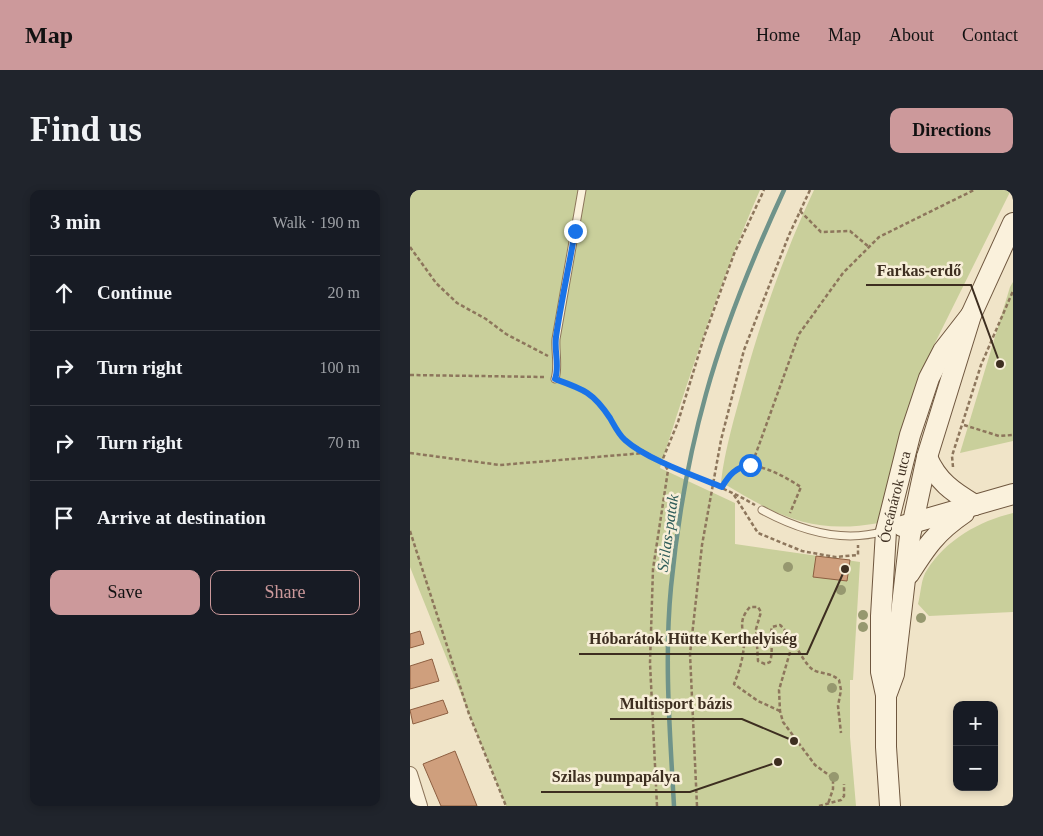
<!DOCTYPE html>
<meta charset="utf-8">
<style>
body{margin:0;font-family:"Times New Roman",serif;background:#20242c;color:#f1f3f6}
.controls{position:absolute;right:15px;bottom:15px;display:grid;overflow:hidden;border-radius:10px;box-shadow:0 2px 8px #0003}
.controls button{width:45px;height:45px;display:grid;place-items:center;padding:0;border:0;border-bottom:1px solid #363941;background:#171b24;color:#f1f3f6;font:25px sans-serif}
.stop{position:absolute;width:15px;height:15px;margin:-11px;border:4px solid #1a73e8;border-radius:50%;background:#fff}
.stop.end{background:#1a73e8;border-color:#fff;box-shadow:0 1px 5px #0008}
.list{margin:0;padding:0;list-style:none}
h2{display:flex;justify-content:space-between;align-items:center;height:65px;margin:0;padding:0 20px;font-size:21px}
h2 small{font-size:16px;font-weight:400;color:#9ea1a6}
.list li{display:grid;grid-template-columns:32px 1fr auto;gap:15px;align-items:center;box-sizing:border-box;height:75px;padding:0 20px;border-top:1px solid #363941}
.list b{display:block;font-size:19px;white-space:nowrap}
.list em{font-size:16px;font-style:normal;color:#9ea1a6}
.actions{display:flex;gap:10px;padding:15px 20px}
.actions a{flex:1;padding:11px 0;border:1px solid #cc999b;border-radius:10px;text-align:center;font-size:18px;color:#cc999b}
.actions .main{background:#cc999b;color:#111}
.icon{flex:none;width:28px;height:28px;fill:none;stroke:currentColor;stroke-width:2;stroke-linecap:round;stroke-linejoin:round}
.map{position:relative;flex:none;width:603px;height:616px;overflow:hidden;border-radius:10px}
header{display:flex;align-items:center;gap:30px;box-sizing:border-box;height:70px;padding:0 25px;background:#cc999b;color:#111}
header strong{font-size:24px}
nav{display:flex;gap:28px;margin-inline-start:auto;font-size:18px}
.intro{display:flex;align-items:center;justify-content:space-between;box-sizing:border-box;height:120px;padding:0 30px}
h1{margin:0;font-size:35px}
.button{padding:12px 22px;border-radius:10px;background:#cc999b;color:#111;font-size:18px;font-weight:700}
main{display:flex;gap:30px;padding:0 30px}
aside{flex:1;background:#171b24;border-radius:10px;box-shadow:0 2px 8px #0003}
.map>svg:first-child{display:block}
.green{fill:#c9cf9b}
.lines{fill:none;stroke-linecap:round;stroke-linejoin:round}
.stream{stroke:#6f938a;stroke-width:4.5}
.building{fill:#cf9f7d;stroke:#8d5f41}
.lane-casing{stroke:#8d765c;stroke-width:9}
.street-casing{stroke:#8d765c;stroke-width:16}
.secondary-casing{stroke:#6f573f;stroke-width:22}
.path{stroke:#8d765c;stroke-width:2.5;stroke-dasharray:4 2.5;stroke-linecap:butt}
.lane{stroke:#faf1dc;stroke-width:7}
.street{stroke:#faf1dc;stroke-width:14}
.secondary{stroke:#faf1dc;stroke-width:20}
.tree{fill:#96986f}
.route{stroke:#1a73e8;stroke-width:6}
.labels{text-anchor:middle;stroke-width:5;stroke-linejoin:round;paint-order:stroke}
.street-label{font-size:15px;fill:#3d2e20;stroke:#f7eed8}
.water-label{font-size:16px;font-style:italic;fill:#2f5d5a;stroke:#f7eed8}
.leader{fill:none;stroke:#3d2e20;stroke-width:2}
.callout-dot{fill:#3d2e20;stroke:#f7eed8;stroke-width:2}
.callout-label{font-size:16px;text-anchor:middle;font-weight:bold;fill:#3d2e20;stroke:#f7eed8;stroke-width:5;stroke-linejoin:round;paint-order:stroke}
</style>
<header>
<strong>Map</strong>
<nav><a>Home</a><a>Map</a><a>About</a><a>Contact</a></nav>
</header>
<div class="intro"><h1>Find us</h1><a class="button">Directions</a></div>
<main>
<aside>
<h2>3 min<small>Walk · 190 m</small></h2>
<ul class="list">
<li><svg class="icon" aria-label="ahead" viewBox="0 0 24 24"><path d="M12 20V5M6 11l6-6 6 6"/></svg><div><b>Continue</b></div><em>20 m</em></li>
<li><svg class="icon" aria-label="right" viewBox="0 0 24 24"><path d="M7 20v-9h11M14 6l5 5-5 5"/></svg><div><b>Turn right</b></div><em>100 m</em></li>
<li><svg class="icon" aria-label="right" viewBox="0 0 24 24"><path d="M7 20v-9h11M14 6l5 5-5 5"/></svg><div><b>Turn right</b></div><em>70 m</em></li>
<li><svg class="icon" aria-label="arrive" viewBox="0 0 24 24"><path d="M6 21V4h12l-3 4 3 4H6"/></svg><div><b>Arrive at destination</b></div></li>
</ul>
<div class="actions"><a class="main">Save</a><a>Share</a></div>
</aside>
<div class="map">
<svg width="603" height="616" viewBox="0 0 603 616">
<rect width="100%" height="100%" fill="#f0e4c8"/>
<g class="green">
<path d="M0,0H350C310,91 280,184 250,278L325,313V354L450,372L443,490H440V547L446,616H96L0,377Z"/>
<path d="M404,0H601L524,155L499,225L469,333C401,345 368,326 311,292C315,258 325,226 334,192C352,126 375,62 404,0Z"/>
<polygon points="603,92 603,251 550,263 600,97"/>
<path d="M603,323V422L519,426L508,414C511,403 511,388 517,380C536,350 569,331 603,323Z"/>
</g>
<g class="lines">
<path class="stream" d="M264,616C260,543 254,470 261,397C267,334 279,265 296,204C315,135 344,65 374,0"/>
</g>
<g class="building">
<polygon points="406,366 440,370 437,391 403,387"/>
<polygon points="10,441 14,454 0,458 0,444"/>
<polygon points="22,469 29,491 0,499 0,476"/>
<polygon points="33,510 38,523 3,534 0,520"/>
<polygon points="45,561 67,616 31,616 13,574"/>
</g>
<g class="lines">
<g class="lane-casing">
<g id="lane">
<path d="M145,189C149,177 145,162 146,149L172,0"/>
<path d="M352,320C389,340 432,354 474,341"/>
</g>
</g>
<g class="street-casing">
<polyline id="street" points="0,584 10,616"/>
</g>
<g class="secondary-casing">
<g id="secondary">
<path d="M517,267C527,291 543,302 565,315"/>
<polyline points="492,336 603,304"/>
<path d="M499,384C516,357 526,342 554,323"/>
<polyline points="477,503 484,484 500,346 517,267 561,125 603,33"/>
<path id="s1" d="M480,616L476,557V505L471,482V426L476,341L500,245L519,188L533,161L561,125"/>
</g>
</g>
<g class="path">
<polyline points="390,21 411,42 440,41 459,57"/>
<polyline points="0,57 26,93 47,113 76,129 96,144 138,166"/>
<polyline points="0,185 135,187"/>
<path d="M155,192C181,202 188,210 203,233C207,239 211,247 217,251C257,278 304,291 345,315"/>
<polyline points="554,235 589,246 603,245"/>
<polyline points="0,263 90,275 234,263"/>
<path d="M332,276C352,273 375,287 391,297L380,323"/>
<polyline points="543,277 542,266 571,175 603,101"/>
<polyline points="312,297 319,285 345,266 389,144 433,83 469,47 564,0"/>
<polyline points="324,305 348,343 392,361 425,367 448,365 448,355"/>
<polyline points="0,341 59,524 96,616"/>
<polyline points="380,449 380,462 369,500 370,521 373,532 405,575 423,588 423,599 418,614"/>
<path d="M370,521L348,511L324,494C329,482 333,469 334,455C334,440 327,431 340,417H348L351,422L346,439L348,471L355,474L360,472C364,459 359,447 362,437L370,435C382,446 388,463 398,475C406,486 418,480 429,490L431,500L428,516L431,543"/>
<polyline points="247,616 240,473 243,379 257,287 258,280 252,271 268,232 294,147 324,64 354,0"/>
<polyline points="287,616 280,464 292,355 311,250 334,160 379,45 400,0"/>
<polyline points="409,616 431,610 434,606 434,594"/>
</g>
<use href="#lane" class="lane"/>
<use href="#street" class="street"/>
<use href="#secondary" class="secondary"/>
</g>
<g class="tree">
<circle cx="378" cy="377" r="5"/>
<circle cx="431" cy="400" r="5"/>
<circle cx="453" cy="425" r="5"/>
<circle cx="511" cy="428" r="5"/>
<circle cx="453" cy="437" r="5"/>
<circle cx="422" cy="498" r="5"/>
<circle cx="424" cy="587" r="5"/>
</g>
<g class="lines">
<path class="route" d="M165,41C159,77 151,112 146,147C144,162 150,176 145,189C173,199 183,202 200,228C204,235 209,245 215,250C236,269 285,286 312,297C319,285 326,277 340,275"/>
</g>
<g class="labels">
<g class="street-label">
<text dy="5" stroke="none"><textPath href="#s1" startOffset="311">Óceánárok utca</textPath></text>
</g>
<g class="water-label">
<text transform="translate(257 343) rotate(-82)" y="6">Szilas-patak</text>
</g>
</g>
<path class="leader" d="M590 174L561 95H456M435 379L397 464H169M384 551L332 529H200M368 572L280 602H131"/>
<g class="callout-dot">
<circle cx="590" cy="174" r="5"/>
<circle cx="435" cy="379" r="5"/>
<circle cx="384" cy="551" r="5"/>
<circle cx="368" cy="572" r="5"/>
</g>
<g class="callout-label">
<text x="509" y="86">Farkas-erdő</text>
<text x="283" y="454">Hóbarátok Hütte Kerthelyiség</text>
<text x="266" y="519">Multisport bázis</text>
<text x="206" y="592">Szilas pumpapálya</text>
</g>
</svg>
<div class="controls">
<button>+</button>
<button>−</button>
</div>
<div class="stop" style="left:340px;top:275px"></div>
<div class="stop end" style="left:165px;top:41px"></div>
</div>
</main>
